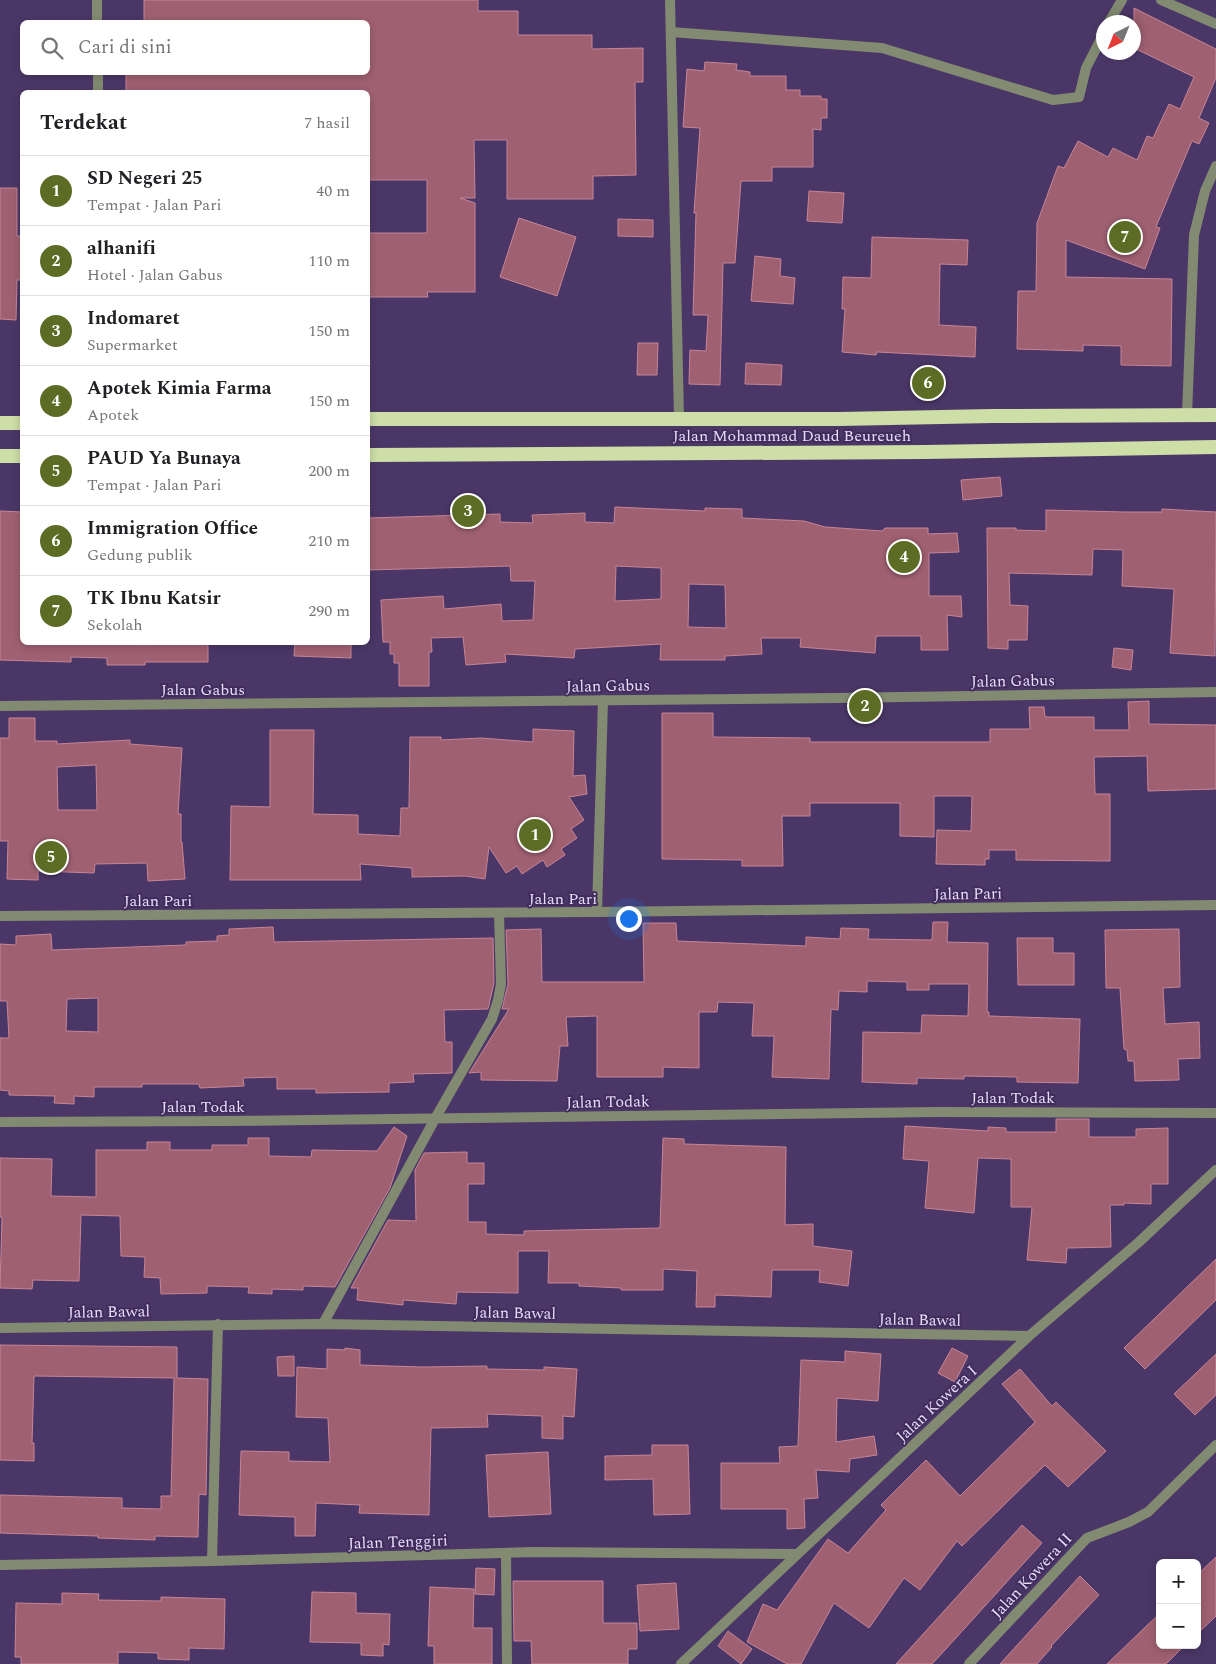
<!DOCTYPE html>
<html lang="id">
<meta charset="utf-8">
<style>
body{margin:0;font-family:Spectral,serif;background:#f6f6f6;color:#202124}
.controls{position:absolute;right:15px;bottom:15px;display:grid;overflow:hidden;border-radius:8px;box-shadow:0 2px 8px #0003}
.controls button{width:45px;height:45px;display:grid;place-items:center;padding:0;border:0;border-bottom:1px solid #e0e0e0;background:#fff;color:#202124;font:25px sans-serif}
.compass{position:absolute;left:1096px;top:15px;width:45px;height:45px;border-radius:50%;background:#fff;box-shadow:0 2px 8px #0003;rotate:223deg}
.you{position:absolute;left:628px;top:918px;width:18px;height:18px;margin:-12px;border:4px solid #fff;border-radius:50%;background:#1a73e8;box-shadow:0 0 0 8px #1a73e833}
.badge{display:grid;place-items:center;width:32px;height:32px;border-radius:50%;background:#5c6c24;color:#fff;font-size:16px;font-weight:700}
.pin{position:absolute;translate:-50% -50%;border:2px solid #fff;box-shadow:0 1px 5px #0006}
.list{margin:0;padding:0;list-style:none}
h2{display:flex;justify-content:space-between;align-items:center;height:65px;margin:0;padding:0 20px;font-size:21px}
h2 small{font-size:16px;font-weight:400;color:#757577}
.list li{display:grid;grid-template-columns:32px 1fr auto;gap:15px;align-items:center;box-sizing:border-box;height:70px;padding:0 20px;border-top:1px solid #e0e0e0}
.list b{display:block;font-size:19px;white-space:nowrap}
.list p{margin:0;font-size:16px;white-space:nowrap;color:#757577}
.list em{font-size:16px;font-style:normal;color:#757577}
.icon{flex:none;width:28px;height:28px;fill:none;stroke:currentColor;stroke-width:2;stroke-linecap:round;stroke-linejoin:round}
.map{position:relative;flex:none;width:1216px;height:1664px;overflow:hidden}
.search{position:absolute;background:#fff;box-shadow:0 2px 8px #0003;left:20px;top:20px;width:350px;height:55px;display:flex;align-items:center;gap:12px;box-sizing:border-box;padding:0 18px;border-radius:8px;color:#757577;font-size:19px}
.panel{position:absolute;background:#fff;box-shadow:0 2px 8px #0003;left:20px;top:90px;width:350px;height:555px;border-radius:8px}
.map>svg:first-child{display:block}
.building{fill:#9f6072;stroke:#c78596;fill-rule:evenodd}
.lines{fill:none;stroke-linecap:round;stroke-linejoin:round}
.minor{stroke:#828b71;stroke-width:10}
.trunk{stroke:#cddea6;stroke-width:14}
.labels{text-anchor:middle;stroke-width:4;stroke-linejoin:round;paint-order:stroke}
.street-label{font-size:16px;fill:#e7dcfa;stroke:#412c5c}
</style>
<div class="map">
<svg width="1216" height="1664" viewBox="0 0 1216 1664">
<rect width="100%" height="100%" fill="#4b3767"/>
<g class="building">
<polygon points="144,0 478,0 478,11 518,11 518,35 592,35 592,49 643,48 643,82 635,82 636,175 593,176 593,199 507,199 507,140 474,140 475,198 460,198 475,203 475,292 427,292 428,297 368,297 368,233 427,233 427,180 368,180 368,92 126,92 126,72 368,72 368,22 144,22"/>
<polygon points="1134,8 1216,49 1216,78 1199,118 1209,123 1199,144 1192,141 1175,181 1156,227 1160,228 1145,269 1066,240 1066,277 1172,279 1171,366 1121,365 1121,346 1083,345 1083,351 1017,349 1018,291 1036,291 1037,223 1058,166 1064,168 1078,141 1108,157 1113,148 1137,160 1147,136 1153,138 1169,104 1180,109 1194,77 1134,48"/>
<polygon points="705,62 737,64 736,70 750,72 750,76 786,76 786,90 800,90 800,96 821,96 821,99 827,99 827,118 821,118 821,130 813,129 813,167 772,167 772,181 741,181 735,263 723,263 720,385 689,384 690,350 706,351 708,315 693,315 696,213 694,213 700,128 683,127 687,69 704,71"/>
<polygon points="0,188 17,188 17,236 22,236 22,280 17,280 16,320 0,319"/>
<polygon points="809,191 844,193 842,223 807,221"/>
<polygon points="519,218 576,237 557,296 500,277"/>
<polygon points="618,219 653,220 653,237 618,236"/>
<polygon points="872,237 968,240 967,265 940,264 939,325 976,327 975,357 877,352 876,355 842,352 845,309 842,309 843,277 871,278"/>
<polygon points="755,256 781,259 780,276 795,278 793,304 751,301"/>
<polygon points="638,343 658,343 657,375 637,375"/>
<polygon points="746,363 782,365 781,385 745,384"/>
<polygon points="1000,477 1002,496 963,500 961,480"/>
<path d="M615,507L705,511V508L742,509V518L804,521L825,527L882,531L885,528H928V534L957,533L959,552L929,553V596H961L962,617L947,615L948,650H921V636H876L875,653L800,647L801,638H761L762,654L725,656V660H660L661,644L575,649L574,658L505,654L506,662L466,665L463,637L431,638L432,652H429V686H399V663H394V654H390V642H383L381,600L443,596L444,609L501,604L502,621L533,620L535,581H511L510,566L368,570V518L500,514V522L533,523L532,515L585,513V522L614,523ZM616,566L661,568V599L615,601ZM689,584L725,585L726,628L688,627Z"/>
<polygon points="1162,509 1216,512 1215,656 1170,653 1174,589 1122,586 1123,550 1093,549 1092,575 1009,573 1010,605 1028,606 1027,640 1008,640 1008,649 988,648 987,528 1016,528 1016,530 1046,531 1046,510 1124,512 1162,512"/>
<polygon points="0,511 22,512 22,642 137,642 137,645 174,644 174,642 208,642 208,662 145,662 145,665 107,665 107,658 71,657 71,662 0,660"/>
<polygon points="295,642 351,642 351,658 294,656"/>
<polygon points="1114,648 1133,650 1131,670 1112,667"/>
<polygon points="1149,701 1149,724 1216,725 1216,789 1148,791 1147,756 1094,757 1095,794 1110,794 1110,861 1016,860 1016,850 989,850 989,859 985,859 985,865 936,864 937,830 971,831 972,796 934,796 934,837 900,836 900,803 810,803 810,816 782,816 783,866 742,866 742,860 662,859 662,713 713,713 713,737 810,738 810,742 990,742 990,729 1030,729 1029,707 1044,707 1045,717 1094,717 1094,730 1129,730 1128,702"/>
<path d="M9,718H35V741H57V744L130,740V744L182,748L178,814H181V842H182L185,879L148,881L147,863L95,864L94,873L38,871V880L7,879L8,841H0V738H9ZM96,765L97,810H58L57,767Z"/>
<polygon points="533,729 574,731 573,776 585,775 587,794 569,797 584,820 571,829 577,838 561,849 565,855 547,867 543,860 522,874 517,866 506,873 489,847 485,879 465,876 412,877 412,868 360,864 361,880 230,880 231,806 270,807 270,730 314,730 313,814 358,815 358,834 400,836 401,808 409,808 410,737 441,737 441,740 481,738 533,742"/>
<polygon points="933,922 948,922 947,942 988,943 987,1012 989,1012 989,1016 1080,1019 1078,1083 1017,1082 1017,1077 964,1076 964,1079 917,1078 917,1084 862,1082 863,1032 921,1033 922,1015 968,1016 969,984 929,984 929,990 907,990 907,982 867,981 867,992 839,991 838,1010 831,1009 829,1079 772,1077 774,1036 752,1036 754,1003 718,1002 717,1012 699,1012 699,1068 663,1067 663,1077 597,1077 597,1016 566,1017 568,1046 560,1046 557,1081 481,1080 481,1072 469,1073 509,1009 502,1009 508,984 506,930 541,929 542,982 644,982 643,923 676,923 677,941 806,946 806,937 840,939 841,928 869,929 868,939 932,940"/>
<path d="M273,927L274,942L493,938L494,983L488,1009L444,1010L445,1042H452V1073L413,1074L414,1082L389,1083V1092L316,1093V1089H277V1077L243,1078L244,1086L200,1088L199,1084H142V1087H94V1097L74,1096V1104L54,1103L55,1096L9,1095V1091L0,1090V1038H9L7,1001H0V944L16,945V936L51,934L52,950L186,945V942L217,941V936L229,935V929ZM98,998V1032L66,1031L67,999Z"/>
<polygon points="1179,929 1180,987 1163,988 1165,1024 1199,1022 1200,1058 1178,1059 1179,1080 1135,1081 1134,1061 1128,1061 1127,1050 1124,1049 1120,988 1106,988 1105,930"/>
<polygon points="1017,938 1053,938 1053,953 1074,953 1074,985 1018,985"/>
<polygon points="1056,1119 1089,1119 1089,1137 1136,1137 1136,1129 1168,1128 1168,1184 1151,1184 1151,1204 1124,1203 1124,1205 1110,1205 1111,1247 1067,1248 1066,1263 1027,1260 1032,1207 1011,1207 1011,1159 978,1158 974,1213 925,1208 929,1161 903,1159 905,1126 988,1131 988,1127 1006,1128 1006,1132 1056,1132"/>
<polygon points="394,1127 407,1136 390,1188 335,1287 303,1286 303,1290 272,1289 272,1294 248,1293 249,1287 207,1286 207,1293 161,1294 160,1278 144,1277 145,1257 121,1256 120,1216 81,1215 79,1281 33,1280 32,1289 0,1288 2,1217 0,1217 0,1158 52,1159 51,1196 96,1197 96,1150 147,1150 147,1142 170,1142 170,1150 212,1150 212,1145 248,1145 248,1138 269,1138 269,1156 311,1157 312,1150 377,1151"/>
<polygon points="663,1138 684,1139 684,1144 786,1147 785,1225 813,1224 813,1246 852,1251 848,1286 819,1282 820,1270 772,1270 771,1297 715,1295 715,1307 696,1307 697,1271 663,1269 663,1290 621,1290 621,1288 579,1286 579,1283 548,1283 549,1251 518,1251 518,1293 457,1292 456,1304 403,1300 403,1305 357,1300 358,1288 351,1288 388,1220 416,1221 415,1170 424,1153 467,1152 467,1163 484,1163 484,1184 468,1184 468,1222 486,1222 486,1234 524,1235 524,1231 660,1228"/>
<polygon points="1216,1259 1216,1300 1145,1369 1124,1348"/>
<polygon points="0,1345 177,1347 177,1378 208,1379 206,1495 199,1494 198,1537 155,1536 155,1540 98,1538 98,1536 0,1533 0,1495 122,1498 122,1508 161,1509 161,1496 171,1496 174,1378 34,1376 32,1443 34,1443 34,1461 0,1460"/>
<polygon points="345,1348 360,1350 360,1365 422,1367 487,1366 487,1369 544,1370 544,1367 577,1369 574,1417 563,1416 563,1439 542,1438 542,1416 487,1414 488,1427 431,1428 429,1515 359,1513 360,1505 316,1503 315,1536 295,1536 295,1517 239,1515 241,1451 289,1452 289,1461 330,1462 328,1418 296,1417 297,1367 327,1369 327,1349 345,1350"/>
<polygon points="952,1348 968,1356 955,1382 938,1373"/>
<polygon points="845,1351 881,1354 878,1401 837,1398 836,1442 874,1436 877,1455 850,1459 849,1472 816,1470 818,1498 804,1499 805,1528 787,1529 787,1509 721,1509 721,1463 780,1463 779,1447 798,1446 801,1360 845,1362"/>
<polygon points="1216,1354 1216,1395 1195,1415 1174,1394"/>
<polygon points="294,1356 294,1376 278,1376 277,1357"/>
<polygon points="1020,1369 1052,1406 1056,1402 1106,1451 1068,1487 1045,1465 962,1546 957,1541 920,1590 904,1578 869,1628 834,1603 801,1664 787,1664 747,1642 763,1604 777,1610 828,1539 848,1553 886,1510 881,1505 926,1460 960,1496 1035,1422 1002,1384"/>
<polygon points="652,1445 688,1445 690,1514 654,1515 653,1479 605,1480 605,1456 652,1455"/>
<polygon points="548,1452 551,1514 489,1517 486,1455"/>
<polygon points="1022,1525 1042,1543 945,1650 932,1664 896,1664"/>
<polygon points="1216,1557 1216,1616 1197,1634 1197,1575"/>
<polygon points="476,1568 495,1569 494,1595 475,1594"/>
<polygon points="1080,1576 1099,1595 1051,1646 1052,1647 1037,1664 1000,1664"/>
<polygon points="513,1581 603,1581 603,1623 637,1623 637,1649 628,1649 628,1664 532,1664 531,1641 514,1641"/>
<polygon points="676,1583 679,1629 640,1631 637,1585"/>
<polygon points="430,1587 474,1589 473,1628 492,1628 492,1664 434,1664 434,1646 428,1646"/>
<polygon points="312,1592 356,1593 356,1613 390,1614 389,1645 383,1644 383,1656 361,1655 361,1643 310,1642"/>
<polygon points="62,1593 99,1594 98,1600 161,1601 161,1597 225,1599 224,1649 189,1648 189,1660 158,1659 158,1653 118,1652 118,1664 21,1664 21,1657 15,1657 16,1603 62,1604"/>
<polygon points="1160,1613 1160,1645 1185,1645 1166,1664 1107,1664"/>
<polygon points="728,1631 752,1649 741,1664 718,1646"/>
</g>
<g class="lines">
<g class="minor">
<polyline points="97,0 97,22"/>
<polyline points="670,0 679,418"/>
<polyline points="1161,0 1216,24"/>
<polyline points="1109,22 1122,0"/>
<polyline points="671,32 882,48 1053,100 1079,97 1086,68 1104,33"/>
<polyline points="98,72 98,92"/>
<polyline points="1187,415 1194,235 1205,191 1216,166"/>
<polyline points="0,706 837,698 1216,692"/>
<polyline points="597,912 603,700"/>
<polyline points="0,916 597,912 1216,905"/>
<polyline points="0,1122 227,1121 937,1112 1216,1113"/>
<polyline points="323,1324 436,1117 492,1019 498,1000 501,984 499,913"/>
<polyline points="0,1328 323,1324 1029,1336"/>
<polyline points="506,1553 507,1664"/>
<polyline points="212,1561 218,1324"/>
<polyline points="0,1565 212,1561 534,1552 797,1554"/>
<polyline points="681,1664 1029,1336 1139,1242 1216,1170"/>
<polyline points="969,1664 1087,1538 1129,1522 1148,1512 1216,1445"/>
</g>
<g class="trunk">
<polyline points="368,419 839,419 993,416 1216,415"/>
<polyline points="0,423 22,423"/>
<polyline points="368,455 925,452 1216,447"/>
<polyline points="0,456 22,456"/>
</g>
</g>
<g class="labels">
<g class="street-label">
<text x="792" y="441">Jalan Mohammad Daud Beureueh</text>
<text transform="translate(1013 680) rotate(-1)" y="6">Jalan Gabus</text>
<text transform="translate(608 685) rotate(-1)" y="6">Jalan Gabus</text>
<text x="203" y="695">Jalan Gabus</text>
<text transform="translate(968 893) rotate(-1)" y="6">Jalan Pari</text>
<text x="563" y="904">Jalan Pari</text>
<text x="158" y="906">Jalan Pari</text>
<text x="1013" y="1103">Jalan Todak</text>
<text transform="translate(608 1101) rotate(-1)" y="6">Jalan Todak</text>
<text x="203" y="1112">Jalan Todak</text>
<text transform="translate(109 1311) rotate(-1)" y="6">Jalan Bawal</text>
<text transform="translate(515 1312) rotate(1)" y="6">Jalan Bawal</text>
<text transform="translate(920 1319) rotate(1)" y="6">Jalan Bawal</text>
<text transform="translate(936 1403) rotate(-43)" y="6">Jalan Kowera I</text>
<text transform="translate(398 1541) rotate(-2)" y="6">Jalan Tenggiri</text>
<text transform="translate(1031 1575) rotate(-47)" y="6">Jalan Kowera II</text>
</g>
</g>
</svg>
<div class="controls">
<button>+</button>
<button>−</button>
</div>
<svg class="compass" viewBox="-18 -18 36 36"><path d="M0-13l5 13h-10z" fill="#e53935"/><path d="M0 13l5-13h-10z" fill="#757577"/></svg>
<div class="you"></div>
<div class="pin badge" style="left:535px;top:835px">1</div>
<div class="pin badge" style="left:865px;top:706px">2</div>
<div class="pin badge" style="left:468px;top:511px">3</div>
<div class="pin badge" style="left:904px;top:557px">4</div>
<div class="pin badge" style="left:51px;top:857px">5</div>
<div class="pin badge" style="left:928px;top:383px">6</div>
<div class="pin badge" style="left:1125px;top:237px">7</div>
<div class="search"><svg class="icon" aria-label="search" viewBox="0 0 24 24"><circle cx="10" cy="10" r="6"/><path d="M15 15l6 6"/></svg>Cari di sini</div>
<section class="panel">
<h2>Terdekat<small>7 hasil</small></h2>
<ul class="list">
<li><span class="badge">1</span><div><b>SD Negeri 25</b><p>Tempat · Jalan Pari</p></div><em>40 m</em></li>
<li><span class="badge">2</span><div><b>alhanifi</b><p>Hotel · Jalan Gabus</p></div><em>110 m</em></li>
<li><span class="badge">3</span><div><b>Indomaret</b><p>Supermarket</p></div><em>150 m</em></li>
<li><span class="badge">4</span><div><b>Apotek Kimia Farma</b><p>Apotek</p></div><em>150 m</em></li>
<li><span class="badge">5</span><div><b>PAUD Ya Bunaya</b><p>Tempat · Jalan Pari</p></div><em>200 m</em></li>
<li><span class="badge">6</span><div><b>Immigration Office</b><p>Gedung publik</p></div><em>210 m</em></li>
<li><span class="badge">7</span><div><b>TK Ibnu Katsir</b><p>Sekolah</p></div><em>290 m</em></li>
</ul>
</section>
</div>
